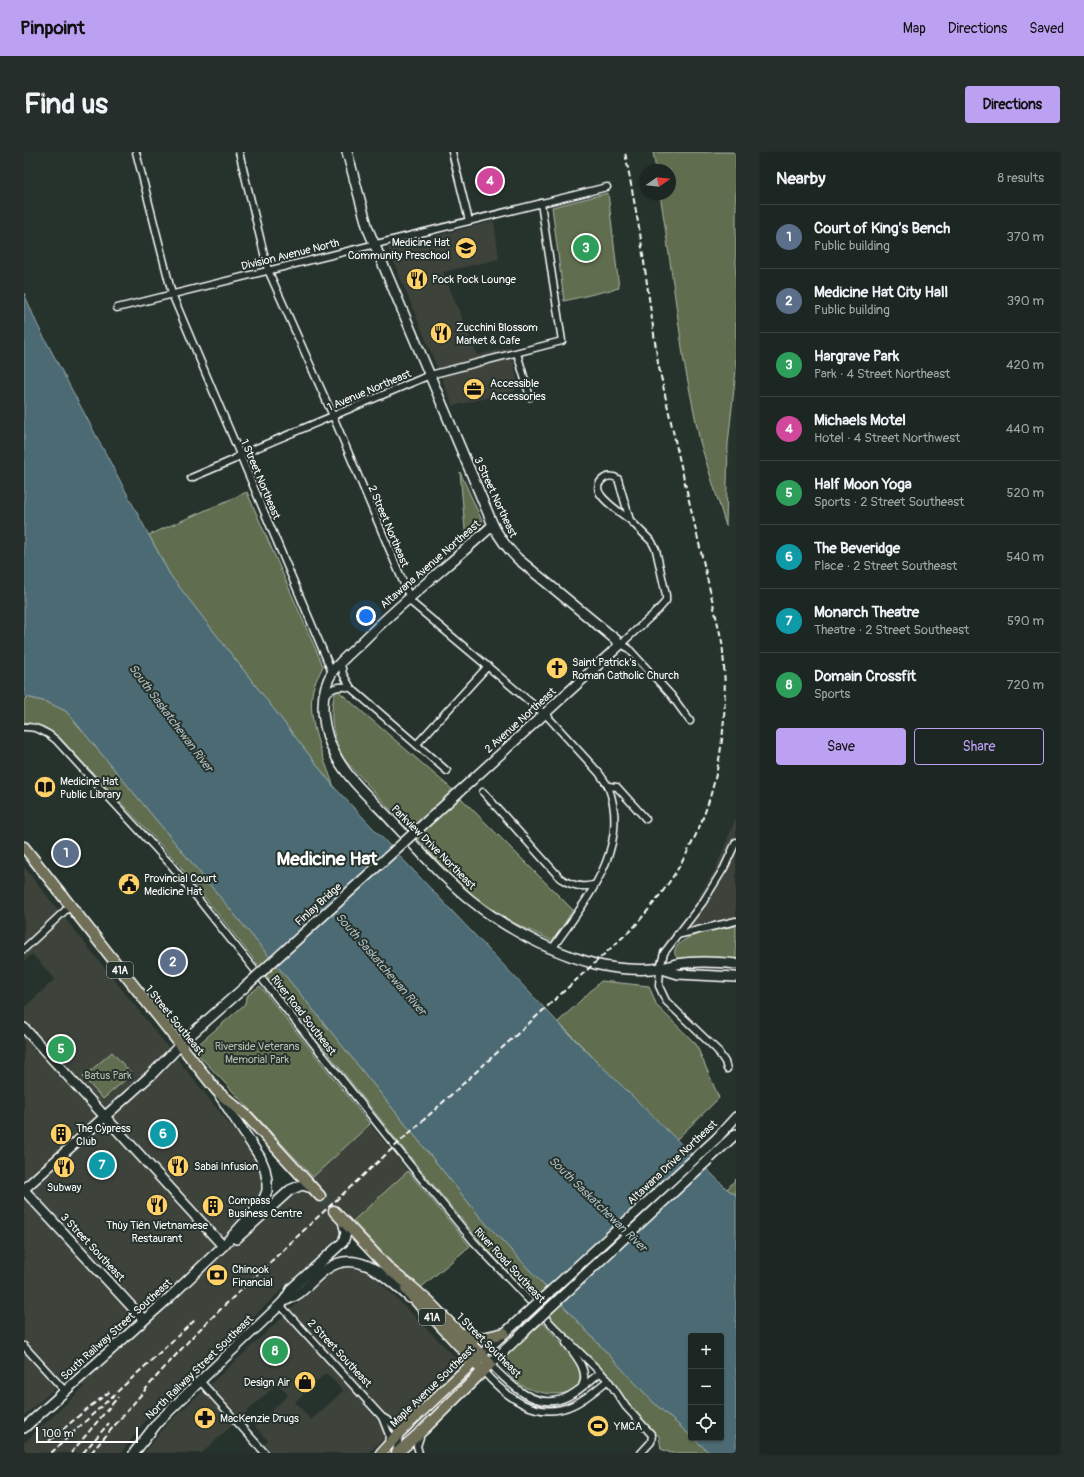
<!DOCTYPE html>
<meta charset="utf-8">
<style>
body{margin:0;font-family:Pangolin,sans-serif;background:#252e2a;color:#f1f3f6}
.controls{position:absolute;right:12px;bottom:12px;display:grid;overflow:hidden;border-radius:4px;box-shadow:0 1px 3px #0004}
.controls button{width:36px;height:36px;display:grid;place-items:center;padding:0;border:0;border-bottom:1px solid #3a4340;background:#1c2622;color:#f1f3f6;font:20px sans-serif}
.compass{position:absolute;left:616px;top:12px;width:36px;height:36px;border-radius:50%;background:#1c2622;box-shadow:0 1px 3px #0004;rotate:76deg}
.scale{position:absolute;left:12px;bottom:10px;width:102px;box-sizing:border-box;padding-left:4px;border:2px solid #fff;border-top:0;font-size:11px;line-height:14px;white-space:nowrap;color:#fff;-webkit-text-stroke:3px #26332d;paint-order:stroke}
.you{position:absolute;left:342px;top:464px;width:14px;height:14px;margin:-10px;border:3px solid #fff;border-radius:50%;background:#1a73e8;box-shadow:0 0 0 6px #1a73e833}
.badge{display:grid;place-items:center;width:26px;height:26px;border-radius:50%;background:#bca0f2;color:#fff;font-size:13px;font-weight:700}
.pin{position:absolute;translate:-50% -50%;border:2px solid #fff;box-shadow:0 1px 4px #0006}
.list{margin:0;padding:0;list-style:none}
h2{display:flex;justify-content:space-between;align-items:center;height:52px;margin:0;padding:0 16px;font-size:17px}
h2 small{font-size:13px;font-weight:400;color:#a0a5a5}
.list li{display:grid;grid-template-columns:26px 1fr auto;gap:12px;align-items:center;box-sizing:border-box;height:64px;padding:0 16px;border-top:1px solid #3a4340}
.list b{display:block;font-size:15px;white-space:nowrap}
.list p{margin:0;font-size:13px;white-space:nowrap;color:#a0a5a5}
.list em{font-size:13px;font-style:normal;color:#a0a5a5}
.actions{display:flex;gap:8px;padding:12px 16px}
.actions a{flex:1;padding:9px 0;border:1px solid #bca0f2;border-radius:4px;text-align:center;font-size:14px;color:#bca0f2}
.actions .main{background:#bca0f2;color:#111}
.icon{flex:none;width:22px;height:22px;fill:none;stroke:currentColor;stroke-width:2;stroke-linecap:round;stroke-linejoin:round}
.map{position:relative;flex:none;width:712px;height:1301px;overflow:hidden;border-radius:4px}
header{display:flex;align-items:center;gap:24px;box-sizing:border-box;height:56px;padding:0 20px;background:#bca0f2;color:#111}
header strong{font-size:19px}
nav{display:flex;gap:22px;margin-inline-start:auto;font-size:14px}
.intro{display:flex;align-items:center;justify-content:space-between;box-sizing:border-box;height:96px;padding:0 24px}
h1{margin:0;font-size:28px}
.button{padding:10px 18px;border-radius:4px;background:#bca0f2;color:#111;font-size:14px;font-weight:700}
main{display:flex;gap:24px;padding:0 24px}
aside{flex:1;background:#1c2622;border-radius:4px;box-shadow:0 1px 3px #0004}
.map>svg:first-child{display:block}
.built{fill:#3c423a;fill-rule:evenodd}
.green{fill:#606e4f;stroke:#b0b6a7}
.water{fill:#4c6b73;stroke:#94a6ab}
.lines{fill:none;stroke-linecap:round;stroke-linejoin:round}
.primary-tunnel{stroke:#3c4742;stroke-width:10;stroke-dasharray:10 5;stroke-linecap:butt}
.street-casing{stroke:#fff;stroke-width:9}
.secondary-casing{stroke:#fff;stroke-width:12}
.primary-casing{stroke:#fff;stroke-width:13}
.street{stroke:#26332d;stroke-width:6}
.secondary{stroke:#26332d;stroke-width:9}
.primary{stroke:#706f59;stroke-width:10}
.rail{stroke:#fff;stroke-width:2;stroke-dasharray:6 3;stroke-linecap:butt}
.secondary-bridge-casing{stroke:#fff;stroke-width:12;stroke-linecap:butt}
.secondary-bridge{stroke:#26332d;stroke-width:9}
.labels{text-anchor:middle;stroke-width:4;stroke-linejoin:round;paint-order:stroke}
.shield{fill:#26332d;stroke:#bec2c0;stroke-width:1}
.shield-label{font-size:10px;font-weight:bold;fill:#fff}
.poi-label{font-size:11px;fill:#fff;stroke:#26332d;text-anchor:start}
.street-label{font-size:11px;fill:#fff;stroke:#26332d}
.park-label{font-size:11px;fill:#b7beb0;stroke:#26332d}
.water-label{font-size:12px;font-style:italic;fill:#aebcc0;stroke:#26332d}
.town-label{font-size:19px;font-weight:bold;fill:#fff;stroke:#26332d}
</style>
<header>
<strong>Pinpoint</strong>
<nav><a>Map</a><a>Directions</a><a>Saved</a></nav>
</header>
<div class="intro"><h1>Find us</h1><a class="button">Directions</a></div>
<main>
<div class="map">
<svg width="712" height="1301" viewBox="0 0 712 1301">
<rect width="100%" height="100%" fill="#26332d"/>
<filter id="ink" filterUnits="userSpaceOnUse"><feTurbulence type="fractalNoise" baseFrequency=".025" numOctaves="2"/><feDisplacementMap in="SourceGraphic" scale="8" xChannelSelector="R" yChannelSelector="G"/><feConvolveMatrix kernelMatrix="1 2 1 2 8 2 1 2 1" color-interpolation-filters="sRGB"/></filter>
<g filter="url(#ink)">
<g class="built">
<polygon points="470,69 475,107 419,120 453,203 487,195 490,214 493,226 493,232 491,239 429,254 364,96"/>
<polygon points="712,666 712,774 640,791 667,758 691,718"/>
<polygon points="0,715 231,1004 238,1023 238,1029 236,1043 229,1054 242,1068 346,972 384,1019 128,1260 97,1301 0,1301 0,1291 60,1235 48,1221 0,1264 0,856 31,827 8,802 0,809"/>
<path d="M330,1115L348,1122L440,1214L344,1301H231L244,1289L231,1274L264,1243L254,1231L178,1301H120L143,1272L301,1126L311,1118ZM302,1221L319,1239L287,1268L271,1250Z"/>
</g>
<g class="green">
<polygon points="629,0 712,0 712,218 704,292 702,374 676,290 660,210 642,81 636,42 646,42 646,18 632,18"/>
<polygon points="584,41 595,136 540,149 528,55"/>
<polygon points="436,320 460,373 442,389"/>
<path d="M223,340L299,514C296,522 291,529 289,537C282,568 300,606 310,635L146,423L125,383Z"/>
<path d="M312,537L430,639L549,758L529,789L490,771L458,751L435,732L319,606C308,582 304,563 312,537Z"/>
<polygon points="3,545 23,550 42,559 283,850 457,1066 629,1250 667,1284 667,1286 669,1286 686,1301 647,1301 637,1297 635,1284 608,1260 588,1227 509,1149 455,1088 391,1011 151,708 35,585 15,573 0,570 0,548"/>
<path d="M712,774V807C697,805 681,805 666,807C662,807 657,808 654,806C651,805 650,801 651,798C656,782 697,777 712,774Z"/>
<polygon points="577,829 625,834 633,854 672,892 695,946 652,988 534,870"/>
<polygon points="236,834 346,972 289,1025 169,897 220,853 224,843"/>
<polygon points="88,900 108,922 79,947 59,925"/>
<polygon points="384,1019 446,1094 394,1138 329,1069"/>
<polygon points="712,1027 712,1043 703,1037"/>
<path d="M519,1171C530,1184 552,1203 556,1220C566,1258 473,1242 482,1207C485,1195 509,1180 519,1171Z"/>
</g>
<polygon class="water" points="0,141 13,172 146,423 310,635 545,882 703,1037 712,1043 712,1301 686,1301 669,1286 697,1286 697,1184 667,1184 667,1284 629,1250 457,1066 283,850 42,559 23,550 3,545 0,541"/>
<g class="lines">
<polyline class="primary-tunnel" points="296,1044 310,1059"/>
<g class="street-casing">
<g id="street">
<polyline points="112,0 148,142 308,520"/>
<polyline points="215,0 244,118 309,264 388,451 524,565 575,621 584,634 593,635 622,667"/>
<polyline points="428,0 445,69"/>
<polyline points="93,156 583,35"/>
<polyline points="493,201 506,245"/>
<polyline points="167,326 209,308 216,303 406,223 538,189 517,51"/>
<path d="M606,368C598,362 582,351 577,343C568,332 583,319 594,327L606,368L628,390L632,398L642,443V449L634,458L597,492L604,496L647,543L666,569"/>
<polyline points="317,511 319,522 327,536 423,619"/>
<path d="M301,542C310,535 316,533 327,536"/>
<path d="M0,575C12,574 23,580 32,588L147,713L387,1014L450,1090L532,1177L584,1228L602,1255L628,1283L627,1290L617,1301"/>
<polyline points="393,592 464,514"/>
<path d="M459,640L536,726C546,733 557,736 569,733"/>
<polyline points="653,783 712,769"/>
<polyline points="0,797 46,754"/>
<path d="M528,797C561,749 608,696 584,634"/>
<polyline points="703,917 701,910 693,898 642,849 635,834 636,816 640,801 679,750 700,716 712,690"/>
<polyline points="256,1153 358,1265 365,1269 376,1280 372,1300"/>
<path d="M542,1191C551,1203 566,1219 558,1234"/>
<polyline points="0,1194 41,1239"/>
<path d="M466,1212C486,1233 513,1261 545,1244C556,1238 567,1228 577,1220"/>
<path d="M459,1219C482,1245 513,1270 549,1253C562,1247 573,1237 584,1228"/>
<polyline points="176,1229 241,1301"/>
<polyline points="358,1265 365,1283 364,1292"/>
<polyline points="395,1301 393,1294 397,1282"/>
</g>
</g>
<g class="secondary-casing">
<g id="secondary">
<path d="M323,0L344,77L469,373C476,387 483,396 494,407L597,492L436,639"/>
<path d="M469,373C426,412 380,448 339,489C331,497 315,510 309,519C292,545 299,581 313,606C326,629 347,647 365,666C398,702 430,739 471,766C501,786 535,802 571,812C590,817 618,819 638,816C643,815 648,813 653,812C671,809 694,810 712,812"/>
<polyline points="638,817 654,822 712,825"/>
<polyline points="0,876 199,1094"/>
<polyline points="693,986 712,965"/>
<polyline points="700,993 712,982"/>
<polyline points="0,1037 127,923 163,886 222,834"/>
<polyline points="0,1038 120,1168"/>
<polyline points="212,1087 266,1038 278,1033 288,1036"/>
<path d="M260,1149C265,1147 270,1145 274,1142C284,1135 291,1125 301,1118C334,1094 363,1126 386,1146"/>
<polyline points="458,1202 494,1169"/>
<polyline points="466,1212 502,1178"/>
<polyline points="0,1276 147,1144 199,1094 238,1051 243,1039 243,1028 241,1017 236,1005 196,944"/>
<polyline points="110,1301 134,1270 176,1229 256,1153 260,1149 268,1136 319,1090 322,1081 319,1069"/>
</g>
</g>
<g class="primary-casing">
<g id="primary">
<polyline points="0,695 193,939 224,965 296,1044"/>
<polyline points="310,1059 367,1119 388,1135 405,1150 466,1212 399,1278 373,1301"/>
<polyline points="382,1137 399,1157 405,1161 454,1214"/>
<path d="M439,1182C452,1190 467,1184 480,1181"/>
<polyline points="357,1301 376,1280 458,1202"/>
</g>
</g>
<use href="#street" class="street"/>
<use href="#secondary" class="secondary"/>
<use href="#primary" class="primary"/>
<g class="rail">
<polyline points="25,1289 64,1256 88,1238"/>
<polyline points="27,1301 172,1167"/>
<polyline points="47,1301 94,1245"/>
<polyline points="59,1301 85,1271"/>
<path d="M67,1301L133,1224L170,1183L201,1153L296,1063L611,774C624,758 637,743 648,726C695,655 707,574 698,490L653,297L634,211L616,81L601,0"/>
</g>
<g class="secondary-bridge-casing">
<g id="secondary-bridge">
<polyline points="222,834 436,639"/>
<polyline points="494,1169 693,986"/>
<polyline points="502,1178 700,993"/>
</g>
</g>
<use href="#secondary-bridge" class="secondary-bridge"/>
</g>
</g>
<defs>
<g id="school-disc" transform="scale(1.15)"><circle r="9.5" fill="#ffd166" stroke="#26332d"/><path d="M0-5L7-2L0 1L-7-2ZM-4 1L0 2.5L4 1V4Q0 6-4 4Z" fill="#111"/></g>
<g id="restaurant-disc" transform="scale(1.15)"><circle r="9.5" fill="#ffd166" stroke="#26332d"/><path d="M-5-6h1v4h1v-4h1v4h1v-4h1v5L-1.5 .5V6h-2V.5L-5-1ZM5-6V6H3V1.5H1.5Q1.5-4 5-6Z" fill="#111"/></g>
<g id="office-disc" transform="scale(1.15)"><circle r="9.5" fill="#ffd166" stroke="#26332d"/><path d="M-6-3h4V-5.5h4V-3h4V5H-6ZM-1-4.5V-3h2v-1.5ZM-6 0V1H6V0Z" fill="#111"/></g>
<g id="church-disc" transform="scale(1.15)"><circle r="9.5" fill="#ffd166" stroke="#26332d"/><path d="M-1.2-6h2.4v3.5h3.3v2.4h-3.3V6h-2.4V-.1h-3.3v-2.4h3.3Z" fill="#111"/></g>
<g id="library-disc" transform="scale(1.15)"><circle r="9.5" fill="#ffd166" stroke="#26332d"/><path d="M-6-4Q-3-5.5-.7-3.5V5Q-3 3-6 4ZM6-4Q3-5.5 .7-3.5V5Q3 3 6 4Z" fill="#111"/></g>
<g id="civic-disc" transform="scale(1.15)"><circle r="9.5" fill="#ffd166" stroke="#26332d"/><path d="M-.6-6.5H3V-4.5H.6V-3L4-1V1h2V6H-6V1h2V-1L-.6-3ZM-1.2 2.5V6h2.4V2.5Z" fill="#111"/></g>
<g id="building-disc" transform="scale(1.15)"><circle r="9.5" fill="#ffd166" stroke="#26332d"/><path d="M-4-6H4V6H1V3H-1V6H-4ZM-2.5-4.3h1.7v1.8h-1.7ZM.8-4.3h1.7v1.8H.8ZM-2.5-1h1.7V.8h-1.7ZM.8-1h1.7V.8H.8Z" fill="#111"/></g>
<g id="bank-disc" transform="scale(1.15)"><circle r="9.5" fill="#ffd166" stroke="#26332d"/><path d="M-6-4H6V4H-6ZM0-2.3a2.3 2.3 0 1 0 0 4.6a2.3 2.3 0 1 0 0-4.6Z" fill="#111"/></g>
<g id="shop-disc" transform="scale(1.15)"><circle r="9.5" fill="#ffd166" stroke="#26332d"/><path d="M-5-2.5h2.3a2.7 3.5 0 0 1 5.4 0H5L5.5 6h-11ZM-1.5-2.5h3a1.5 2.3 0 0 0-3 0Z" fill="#111"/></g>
<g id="pharmacy-disc" transform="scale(1.15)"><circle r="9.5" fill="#ffd166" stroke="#26332d"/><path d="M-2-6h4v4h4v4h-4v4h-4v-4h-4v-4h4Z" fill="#111"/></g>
<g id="stadium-disc" transform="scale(1.15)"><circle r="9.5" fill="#ffd166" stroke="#26332d"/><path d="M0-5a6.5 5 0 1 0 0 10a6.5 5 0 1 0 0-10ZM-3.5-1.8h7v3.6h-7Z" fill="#111"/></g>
</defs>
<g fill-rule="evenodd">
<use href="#school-disc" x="442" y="96"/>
<use href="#restaurant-disc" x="393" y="127"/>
<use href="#restaurant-disc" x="417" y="181"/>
<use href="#office-disc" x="450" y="237"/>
<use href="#church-disc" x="533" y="516"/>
<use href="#library-disc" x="21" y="635"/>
<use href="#civic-disc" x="105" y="732"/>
<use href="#building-disc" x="37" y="982"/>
<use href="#restaurant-disc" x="154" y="1014"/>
<use href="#restaurant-disc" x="40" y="1015"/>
<use href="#restaurant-disc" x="133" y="1053"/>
<use href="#building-disc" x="189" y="1054"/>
<use href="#bank-disc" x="193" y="1123"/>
<use href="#shop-disc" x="281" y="1230"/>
<use href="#pharmacy-disc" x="181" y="1266"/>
<use href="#stadium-disc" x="574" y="1274"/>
</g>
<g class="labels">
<g class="shield">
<rect x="83" y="810" width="26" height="16" rx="3"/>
<rect x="395" y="1157" width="26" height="16" rx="3"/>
</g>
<g class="shield-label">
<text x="96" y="822">41A</text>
<text x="408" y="1169">41A</text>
</g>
<g class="poi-label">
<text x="426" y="94" text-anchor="end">Medicine Hat<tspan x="426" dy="13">Community Preschool</tspan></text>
<text x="408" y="131">Pock Pock Lounge</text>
<text x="432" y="179">Zucchini Blossom<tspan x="432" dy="13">Market &amp; Cafe</tspan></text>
<text x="466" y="235">Accessible<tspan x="466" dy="13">Accessories</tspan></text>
<text x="548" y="514">Saint Patrick's<tspan x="548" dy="13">Roman Catholic Church</tspan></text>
<text x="36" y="633">Medicine Hat<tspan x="36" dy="13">Public Library</tspan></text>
<text x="120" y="730">Provincial Court<tspan x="120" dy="13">Medicine Hat</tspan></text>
<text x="52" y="980">The Cypress<tspan x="52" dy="13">Club</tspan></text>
<text x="170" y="1018">Sabai Infusion</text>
<text x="40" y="1039" text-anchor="middle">Subway</text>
<text x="204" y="1052">Compass<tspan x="204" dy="13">Business Centre</tspan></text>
<text x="133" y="1077" text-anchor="middle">Thủy Tiên Vietnamese<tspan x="133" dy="13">Restaurant</tspan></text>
<text x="208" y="1121">Chinook<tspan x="208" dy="13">Financial</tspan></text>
<text x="266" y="1234" text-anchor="end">Design Air</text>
<text x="196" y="1270">MacKenzie Drugs</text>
<text x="590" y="1278">YMCA</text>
</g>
<g class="street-label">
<text transform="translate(266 102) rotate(-14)" y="4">Division Avenue North</text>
<text transform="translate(345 238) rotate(-23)" y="4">1 Avenue Northeast</text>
<text transform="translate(237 327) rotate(67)" y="4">1 Street Northeast</text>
<text transform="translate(472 345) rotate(65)" y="4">3 Street Northeast</text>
<text transform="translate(365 374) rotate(67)" y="4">2 Street Northeast</text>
<text transform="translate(406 412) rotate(-41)" y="4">Altawana Avenue Northeast</text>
<text transform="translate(496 568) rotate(-42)" y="4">2 Avenue Northeast</text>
<text transform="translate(410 695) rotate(45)" y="4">Parkview Drive Northeast</text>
<text transform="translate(294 752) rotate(-42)" y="4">Finlay Bridge</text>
<text transform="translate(280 863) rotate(52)" y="4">River Road Southeast</text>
<text transform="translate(151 868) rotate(51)" y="4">1 Street Southeast</text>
<text transform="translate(648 1010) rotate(-43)" y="4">Altawana Drive Northeast</text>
<text transform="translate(69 1095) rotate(47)" y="4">3 Street Southeast</text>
<text transform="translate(486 1113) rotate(47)" y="4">River Road Southeast</text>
<text transform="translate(92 1177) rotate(-42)" y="4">South Railway Street Southeast</text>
<text transform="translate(465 1193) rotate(45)" y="4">1 Street Southeast</text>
<text transform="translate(316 1201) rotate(47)" y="4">2 Street Southeast</text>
<text transform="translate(175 1215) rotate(-44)" y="4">North Railway Street Southeast</text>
<text transform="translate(408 1234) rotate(-44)" y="4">Maple Avenue Southeast</text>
</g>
<g class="park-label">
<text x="233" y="898">Riverside Veterans<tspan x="233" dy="13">Memorial Park</tspan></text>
<text x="84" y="927">Batus Park</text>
</g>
<g class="water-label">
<text transform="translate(147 566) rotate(53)" y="4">South Saskatchewan River</text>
<text transform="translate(357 812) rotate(49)" y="4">South Saskatchewan River</text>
<text transform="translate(574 1052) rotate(44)" y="4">South Saskatchewan River</text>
</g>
<g class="town-label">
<text x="303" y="713">Medicine Hat</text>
</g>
</g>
</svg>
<div class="controls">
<button>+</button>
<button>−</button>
<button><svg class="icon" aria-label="locate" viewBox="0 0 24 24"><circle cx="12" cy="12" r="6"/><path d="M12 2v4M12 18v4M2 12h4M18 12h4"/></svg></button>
</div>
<svg class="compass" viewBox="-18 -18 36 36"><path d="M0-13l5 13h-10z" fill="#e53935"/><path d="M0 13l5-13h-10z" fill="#a0a5a5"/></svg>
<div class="scale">100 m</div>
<div class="you"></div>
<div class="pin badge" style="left:42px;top:701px;background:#5c6f8a">1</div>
<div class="pin badge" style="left:149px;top:810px;background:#5c6f8a">2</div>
<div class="pin badge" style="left:562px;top:96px;background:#2e9e5b">3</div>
<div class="pin badge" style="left:466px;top:29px;background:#d1479c">4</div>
<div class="pin badge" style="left:37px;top:897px;background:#2e9e5b">5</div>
<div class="pin badge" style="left:139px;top:982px;background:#0f9aa8">6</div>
<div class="pin badge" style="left:78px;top:1013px;background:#0f9aa8">7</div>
<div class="pin badge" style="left:251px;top:1199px;background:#2e9e5b">8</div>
</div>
<aside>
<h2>Nearby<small>8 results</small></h2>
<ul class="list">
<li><span class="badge" style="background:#5c6f8a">1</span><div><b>Court of King's Bench</b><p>Public building</p></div><em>370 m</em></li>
<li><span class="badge" style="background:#5c6f8a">2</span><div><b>Medicine Hat City Hall</b><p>Public building</p></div><em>390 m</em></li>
<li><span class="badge" style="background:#2e9e5b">3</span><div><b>Hargrave Park</b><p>Park · 4 Street Northeast</p></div><em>420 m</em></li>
<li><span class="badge" style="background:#d1479c">4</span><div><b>Michaels Motel</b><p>Hotel · 4 Street Northwest</p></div><em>440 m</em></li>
<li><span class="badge" style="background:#2e9e5b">5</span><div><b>Half Moon Yoga</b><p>Sports · 2 Street Southeast</p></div><em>520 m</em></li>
<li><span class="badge" style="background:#0f9aa8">6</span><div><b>The Beveridge</b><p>Place · 2 Street Southeast</p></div><em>540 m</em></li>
<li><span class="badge" style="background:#0f9aa8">7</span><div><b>Monarch Theatre</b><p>Theatre · 2 Street Southeast</p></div><em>590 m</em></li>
<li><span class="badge" style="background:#2e9e5b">8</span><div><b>Domain Crossfit</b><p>Sports</p></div><em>720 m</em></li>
</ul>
<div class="actions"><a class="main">Save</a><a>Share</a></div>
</aside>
</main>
